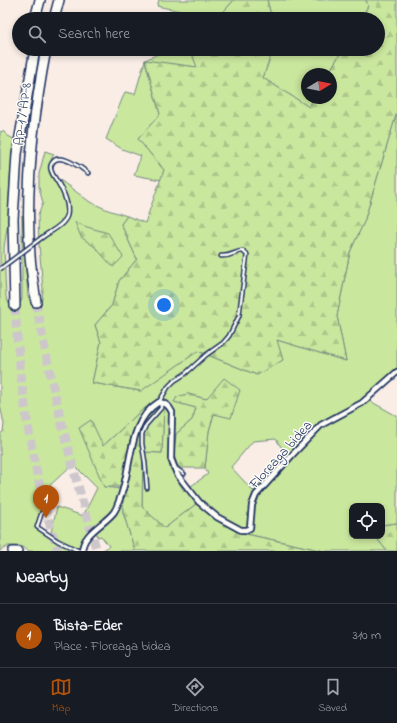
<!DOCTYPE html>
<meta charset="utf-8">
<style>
body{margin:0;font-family:"Indie Flower",sans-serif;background:#242831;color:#f1f3f6}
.controls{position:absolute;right:12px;bottom:12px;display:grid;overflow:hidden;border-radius:8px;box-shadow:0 2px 6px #0003}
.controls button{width:36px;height:36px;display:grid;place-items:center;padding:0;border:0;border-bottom:1px solid #363941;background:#171b24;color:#f1f3f6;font:20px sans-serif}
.compass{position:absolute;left:301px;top:68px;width:36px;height:36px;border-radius:50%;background:#171b24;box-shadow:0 2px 6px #0003;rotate:80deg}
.you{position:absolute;left:164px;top:305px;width:14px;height:14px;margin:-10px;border:3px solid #fff;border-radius:50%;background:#1a73e8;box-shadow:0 0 0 6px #1a73e833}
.badge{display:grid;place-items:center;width:26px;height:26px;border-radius:50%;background:#b45309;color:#fff;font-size:13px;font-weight:700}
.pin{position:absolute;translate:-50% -33px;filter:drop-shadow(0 1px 2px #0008)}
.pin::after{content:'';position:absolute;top:21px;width:14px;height:12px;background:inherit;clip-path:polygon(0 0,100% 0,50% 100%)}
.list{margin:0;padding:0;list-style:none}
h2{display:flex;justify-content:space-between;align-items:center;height:52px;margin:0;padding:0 16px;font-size:17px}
h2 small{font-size:13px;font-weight:400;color:#9ea1a6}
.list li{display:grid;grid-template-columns:26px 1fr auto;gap:12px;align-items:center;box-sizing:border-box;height:64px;padding:0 16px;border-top:1px solid #363941}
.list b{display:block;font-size:15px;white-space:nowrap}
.list p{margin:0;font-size:13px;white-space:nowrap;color:#9ea1a6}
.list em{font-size:13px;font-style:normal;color:#9ea1a6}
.icon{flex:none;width:22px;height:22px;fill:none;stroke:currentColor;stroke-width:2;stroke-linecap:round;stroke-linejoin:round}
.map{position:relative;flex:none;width:397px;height:551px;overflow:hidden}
.search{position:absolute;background:#171b24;box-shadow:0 2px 6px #0003;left:12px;right:12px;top:12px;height:44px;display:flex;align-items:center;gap:10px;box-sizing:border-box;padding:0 14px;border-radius:22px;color:#9ea1a6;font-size:15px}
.sheet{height:116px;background:#171b24}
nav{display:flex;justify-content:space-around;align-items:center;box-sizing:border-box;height:56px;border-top:1px solid #363941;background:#171b24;font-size:11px;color:#9ea1a6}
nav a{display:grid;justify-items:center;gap:2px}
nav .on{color:#b45309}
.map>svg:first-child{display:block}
.green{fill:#cae79e;stroke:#728b7e;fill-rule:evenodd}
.forest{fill:url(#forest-firs);stroke:#728b7e}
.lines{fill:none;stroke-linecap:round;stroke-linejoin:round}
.highway-tunnel{stroke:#cdc7cb;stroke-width:9;stroke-dasharray:9 4.5;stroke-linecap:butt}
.lane-casing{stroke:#1b2f5e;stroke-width:5.5}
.street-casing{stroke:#1b2f5e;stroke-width:8}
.secondary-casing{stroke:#1b2f5e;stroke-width:10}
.highway-casing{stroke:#1b2f5e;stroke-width:12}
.lane{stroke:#fdfcf7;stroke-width:2.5}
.street{stroke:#fdfcf7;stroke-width:4.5}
.secondary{stroke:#fdfcf7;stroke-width:7}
.highway{stroke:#fdfcf7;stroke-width:9}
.lane-bridge-casing{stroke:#1b2f5e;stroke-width:5.5;stroke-linecap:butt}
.lane-bridge{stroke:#fdfcf7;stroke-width:2.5}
.labels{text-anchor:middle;stroke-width:3;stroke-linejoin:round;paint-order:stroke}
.street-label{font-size:14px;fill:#1b2f5e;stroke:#fdfcf7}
</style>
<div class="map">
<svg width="397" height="551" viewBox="0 0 397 551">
<defs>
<pattern id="forest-firs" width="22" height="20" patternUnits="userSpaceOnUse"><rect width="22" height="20" fill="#cae79e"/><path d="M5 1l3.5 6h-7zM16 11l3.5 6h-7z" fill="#adc68a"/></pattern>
</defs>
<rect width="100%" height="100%" fill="#f9ede6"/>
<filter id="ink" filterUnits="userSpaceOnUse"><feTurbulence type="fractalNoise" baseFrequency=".025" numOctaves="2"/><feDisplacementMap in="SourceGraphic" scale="8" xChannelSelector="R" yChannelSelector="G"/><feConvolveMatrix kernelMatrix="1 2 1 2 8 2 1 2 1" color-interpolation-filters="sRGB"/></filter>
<g filter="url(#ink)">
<g class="green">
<polygon points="159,0 234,0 217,19 157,6"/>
<polygon points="267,0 366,0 368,6 361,19 272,19"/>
<polygon points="169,49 190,49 198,67 145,61 160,114 138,139 164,170 161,180 134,175 141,156 122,149 106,139 125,92 135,94 145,60"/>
<polygon points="273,49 343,49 328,74 307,74 307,98 314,98 309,107 263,78"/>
<path d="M397,112V374L370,401L397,416V523L382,525V506H352V536H375L387,551H324L246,534L217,520L196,504L165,528L142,507L143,452L162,453L164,407L150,405L141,411L103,446L104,487L121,489C120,496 117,503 113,509C102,523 85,530 79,547L73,546L77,551H29L20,546H8L0,551V434L3,432L4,424L0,405V132L3,131L8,136L14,139L10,179L8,222L4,248L6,297L9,304L12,307C18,306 20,305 22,299V215L28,296C31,304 36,304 42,299L43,289L39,245L38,215L43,203L39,188V174L45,151L54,154C48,166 46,168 54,181L60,180L90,202L108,210L127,216L121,224L137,259L119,281L112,305L95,325L101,342L92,383L140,391L198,351L257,375L277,340L346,361L337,316L350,252L364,222ZM188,394L206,399L214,413L209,431L205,468L208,474L184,491L170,468L168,454L174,455L176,434L192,420L196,408L175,402L177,397ZM276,439L286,455L253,491L231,467L253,441ZM73,464L97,488L83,516L57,507L50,537L35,528L40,511L48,504L47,488Z"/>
<polygon points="123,500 123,512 135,551 102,551 109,546 101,536 98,537 97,534 94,533 114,515"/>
</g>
<g class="forest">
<polygon points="234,0 267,0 272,19 217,19"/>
<polygon points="366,0 397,0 397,112 364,222 350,252 337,316 346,361 277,340 283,360 257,375 198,351 141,391 92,383 101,342 95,325 112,305 119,281 137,259 121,224 127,216 145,223 164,170 138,139 160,114 145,60 197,67 190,49 273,49 263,78 309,107 314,98 331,98 331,74 328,74 343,49 378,49 378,19 361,19 368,6"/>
<polygon points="75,222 87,227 108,233 123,257 113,267 95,247 81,237"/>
<polygon points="224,378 240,390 231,418 214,414 209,431 205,468 178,468 174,455 176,434 192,420 196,408 174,402 177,397 188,394 206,399"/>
<polygon points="150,405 164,407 162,453 143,452 142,507 165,528 196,504 217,520 246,534 324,551 135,551 123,512 123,500 127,487 104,487 79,428 91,420 103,446 141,411"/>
<polygon points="397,523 397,551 387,551 375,536 382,536 382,525"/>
</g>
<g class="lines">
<g class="highway-tunnel">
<path d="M36,302C51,386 72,469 97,551"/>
<path d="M15,306C20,389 32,472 58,551"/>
</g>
<g class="lane-casing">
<g id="lane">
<path d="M44,236C51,231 64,225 67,216C70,204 63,191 57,181C55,178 52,174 51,170C50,167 51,164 53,162C59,152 82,168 88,173"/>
<polyline points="174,467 184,474"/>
<path d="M147,488L145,462L142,444V434L146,425L161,408V406L159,402L168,387L174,381L185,374L206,355L223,343L229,336L239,316L247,255L243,251C235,251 232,257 221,256"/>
<polyline points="42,512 37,527 58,541 79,551"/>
</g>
</g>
<g class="street-casing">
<path id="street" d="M82,551C83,533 104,525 114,512C116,509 118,504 119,501C133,469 126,422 159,402C166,403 169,406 172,412L171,459L177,474L199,502L217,517L241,530H246L250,528L252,505L256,495L293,454L321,425L362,403L397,372"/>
</g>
<g class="secondary-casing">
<polyline id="secondary" points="12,551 18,551"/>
</g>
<g class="highway-casing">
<g id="highway">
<polyline points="35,19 40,0"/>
<polyline points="54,19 59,0"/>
<path d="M36,302C34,287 31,271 30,256C25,187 33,117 46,49"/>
<polyline points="15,306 13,219 17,154 35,49"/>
</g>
</g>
<use href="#lane" class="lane"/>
<use href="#street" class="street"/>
<use href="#secondary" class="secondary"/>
<use href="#highway" class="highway"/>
<g class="lane-bridge-casing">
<polyline id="lane-bridge" points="0,269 44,236"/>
</g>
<use href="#lane-bridge" class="lane-bridge"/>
</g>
</g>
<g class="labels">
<g class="street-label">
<text transform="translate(22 114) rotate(-83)" y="5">AP-1 / AP-8</text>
<text transform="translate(280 454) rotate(-48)" y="5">Floreaga bidea</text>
</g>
</g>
</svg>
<div class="controls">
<button><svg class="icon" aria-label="locate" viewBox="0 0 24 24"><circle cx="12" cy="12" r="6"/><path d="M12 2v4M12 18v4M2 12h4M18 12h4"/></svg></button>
</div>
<svg class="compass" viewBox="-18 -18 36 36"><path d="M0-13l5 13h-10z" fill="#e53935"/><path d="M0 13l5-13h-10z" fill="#9ea1a6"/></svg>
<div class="you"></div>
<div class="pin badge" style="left:46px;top:518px">1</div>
<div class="search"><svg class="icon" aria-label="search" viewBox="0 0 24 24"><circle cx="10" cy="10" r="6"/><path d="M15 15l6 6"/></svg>Search here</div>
</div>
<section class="sheet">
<h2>Nearby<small></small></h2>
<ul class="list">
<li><span class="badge">1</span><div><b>Bista-Eder</b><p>Place · Floreaga bidea</p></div><em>310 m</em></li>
</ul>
</section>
<nav>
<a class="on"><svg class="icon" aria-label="map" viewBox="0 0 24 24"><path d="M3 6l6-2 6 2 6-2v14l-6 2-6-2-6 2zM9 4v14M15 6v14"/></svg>Map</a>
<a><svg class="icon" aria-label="directions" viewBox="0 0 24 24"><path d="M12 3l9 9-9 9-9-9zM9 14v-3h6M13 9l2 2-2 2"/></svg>Directions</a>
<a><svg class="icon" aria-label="saved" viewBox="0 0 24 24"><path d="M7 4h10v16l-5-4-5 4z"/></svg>Saved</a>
</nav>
